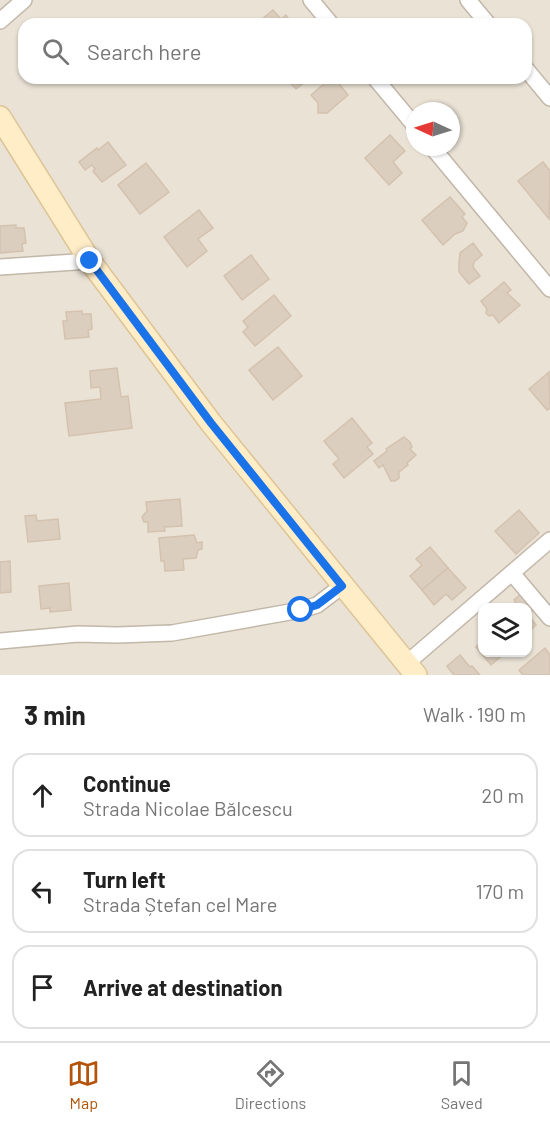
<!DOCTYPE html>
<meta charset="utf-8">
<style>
body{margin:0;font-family:Barlow,sans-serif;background:#f6f6f6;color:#222}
.controls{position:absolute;right:18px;bottom:18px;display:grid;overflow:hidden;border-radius:12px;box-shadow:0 2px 4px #0004}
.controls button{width:54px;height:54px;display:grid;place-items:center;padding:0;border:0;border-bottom:2px solid #e0e0e0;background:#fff;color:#222;font:30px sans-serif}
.compass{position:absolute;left:406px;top:102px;width:54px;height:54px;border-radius:50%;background:#fff;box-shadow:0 2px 4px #0004;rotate:274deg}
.stop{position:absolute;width:18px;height:18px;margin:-14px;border:4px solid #1a73e8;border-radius:50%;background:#fff}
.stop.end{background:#1a73e8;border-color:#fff;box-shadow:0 2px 6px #0008}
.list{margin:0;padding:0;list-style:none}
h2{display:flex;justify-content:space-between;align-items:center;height:78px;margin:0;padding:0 24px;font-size:26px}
h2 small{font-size:20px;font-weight:400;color:#767676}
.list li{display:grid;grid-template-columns:39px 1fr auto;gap:18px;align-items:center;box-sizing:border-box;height:84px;margin:0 12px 12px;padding:0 12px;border:2px solid #e0e0e0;border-radius:18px}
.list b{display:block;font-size:22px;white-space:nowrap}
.list p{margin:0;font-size:20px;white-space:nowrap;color:#767676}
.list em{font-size:20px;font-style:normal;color:#767676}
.icon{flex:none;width:33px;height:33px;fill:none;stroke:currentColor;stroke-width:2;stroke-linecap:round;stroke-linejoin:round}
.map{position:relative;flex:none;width:550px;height:675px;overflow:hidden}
.search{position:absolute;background:#fff;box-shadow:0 2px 4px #0004;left:18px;right:18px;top:18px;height:66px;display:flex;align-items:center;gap:15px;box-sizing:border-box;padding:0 21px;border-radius:18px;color:#767676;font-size:22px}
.sheet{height:366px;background:#fff}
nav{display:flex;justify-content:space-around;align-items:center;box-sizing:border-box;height:84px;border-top:2px solid #e0e0e0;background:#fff;font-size:16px;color:#767676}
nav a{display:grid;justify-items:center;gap:3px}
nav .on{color:#b45309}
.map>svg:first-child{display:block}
.residential{fill:#eae2d5;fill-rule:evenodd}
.building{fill:#dbcebf;stroke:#d4c2ae;stroke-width:1.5}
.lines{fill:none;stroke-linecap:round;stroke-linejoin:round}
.street-casing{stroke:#c2b7a9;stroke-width:18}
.secondary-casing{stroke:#ddc495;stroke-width:24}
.street{stroke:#fff;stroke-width:15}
.secondary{stroke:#ffedc8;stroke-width:21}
.route{stroke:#1a73e8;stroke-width:8}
</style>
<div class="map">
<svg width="550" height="675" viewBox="0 0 550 675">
<rect width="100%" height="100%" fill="#f5f0e8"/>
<path class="residential" d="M0,0H550V675H0ZM24,24H526V78H24ZM415,111H451V147H415ZM482,608H528V652H482Z"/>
<g class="building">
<polygon points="273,10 281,19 286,15 292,24 256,24"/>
<polygon points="286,78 310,78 296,89"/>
<polygon points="331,78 339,78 342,82 339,84 348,95 327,113 318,113 318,103 311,95"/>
<polygon points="390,135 405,151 393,162 402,173 389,185 365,158"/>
<polygon points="108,142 126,165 102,182 93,171 95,169 92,165 85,170 79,162 97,148 98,150"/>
<polygon points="543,162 550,171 549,219 518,181"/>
<polygon points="146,163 169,192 140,214 118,185"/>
<polygon points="450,197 465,214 462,217 467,223 463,231 455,234 443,245 422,220"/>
<polygon points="199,210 213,228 198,239 207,251 187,267 164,237"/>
<polygon points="16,225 16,228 24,228 26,243 22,244 23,251 0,253 0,226"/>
<polygon points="473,243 482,255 474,262 473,267 480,276 469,284 459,272 459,263 460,253"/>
<polygon points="251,255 269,279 242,300 224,276"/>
<polygon points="504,282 511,290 507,293 520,305 499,323 493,315 489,316 486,313 487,309 481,301"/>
<polygon points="274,295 291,316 255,346 243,332 248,327 243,321"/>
<polygon points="82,311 82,314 91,314 92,329 88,330 89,337 65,339 63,321 67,321 66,312"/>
<polygon points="278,347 302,376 273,400 249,370"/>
<polygon points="117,368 121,397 128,396 132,428 69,436 65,403 101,399 100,387 91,388 90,371"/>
<polygon points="549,372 550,408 547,410 529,389"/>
<polygon points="352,418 372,443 367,447 373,454 344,478 333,464 339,459 324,441"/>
<polygon points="404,437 410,442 412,447 410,449 416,455 407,463 408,465 399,472 399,478 395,481 391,481 383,465 379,468 374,461 387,451 386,449"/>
<polygon points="180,499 182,526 164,527 165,531 148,532 148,522 144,522 142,517 147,511 146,502"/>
<polygon points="519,510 539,533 516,554 495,531"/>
<polygon points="36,515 37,521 58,519 60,539 28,542 25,516"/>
<polygon points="194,535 197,543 202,542 202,549 198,550 196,558 183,559 184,570 165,571 164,561 161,561 159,538"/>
<polygon points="430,547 448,568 422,590 410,576 422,565 416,559"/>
<polygon points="10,561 11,592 0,593 0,562"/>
<polygon points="448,568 466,588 452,600 446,594 434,605 422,590"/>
<polygon points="69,583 71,610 50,612 50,608 41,609 39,586"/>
<polygon points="521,594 534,610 528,615 536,625 528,632 528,608 519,608 514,600"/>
<polygon points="482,641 482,652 506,652 491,665 476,647"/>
<polygon points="545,648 550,655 550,675 523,675 519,670"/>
<polygon points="460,655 470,667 472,666 480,675 454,675 447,666"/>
</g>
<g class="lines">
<g class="street-casing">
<g id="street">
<polyline points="311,0 331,24"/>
<polyline points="468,0 488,24"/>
<polyline points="0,21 24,0"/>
<polyline points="526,69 550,98"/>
<polyline points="375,78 415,126"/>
<polyline points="432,147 550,289"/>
<polyline points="0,267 90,261"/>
<polyline points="512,573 550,618"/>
<polyline points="0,641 78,634 117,635 172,633 301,610 317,605 342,586"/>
<polyline points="407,663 550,540"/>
</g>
</g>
<g class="secondary-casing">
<polyline id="secondary" points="0,117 90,261 211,423 416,675"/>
</g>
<use href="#street" class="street"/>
<use href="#secondary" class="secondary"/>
</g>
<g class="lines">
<polyline class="route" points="90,261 211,423 342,586 317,605 301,610"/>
</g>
</svg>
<div class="controls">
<button><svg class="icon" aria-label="layers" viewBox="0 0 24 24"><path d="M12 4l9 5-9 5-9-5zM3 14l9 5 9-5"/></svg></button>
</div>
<svg class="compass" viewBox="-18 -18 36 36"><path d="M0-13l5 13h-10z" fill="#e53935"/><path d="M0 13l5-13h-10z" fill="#767676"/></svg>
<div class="stop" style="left:301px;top:610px"></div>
<div class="stop end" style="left:90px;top:261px"></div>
<div class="search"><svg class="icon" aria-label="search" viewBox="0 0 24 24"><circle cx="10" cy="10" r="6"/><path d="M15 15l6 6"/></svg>Search here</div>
</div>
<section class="sheet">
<h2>3 min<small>Walk · 190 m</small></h2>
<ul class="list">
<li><svg class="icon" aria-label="ahead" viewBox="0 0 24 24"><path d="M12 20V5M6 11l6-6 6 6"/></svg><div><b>Continue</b><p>Strada Nicolae Bălcescu</p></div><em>20 m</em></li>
<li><svg class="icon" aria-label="left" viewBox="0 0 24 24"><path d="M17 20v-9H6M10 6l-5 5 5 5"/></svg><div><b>Turn left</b><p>Strada Ștefan cel Mare</p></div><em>170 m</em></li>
<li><svg class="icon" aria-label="arrive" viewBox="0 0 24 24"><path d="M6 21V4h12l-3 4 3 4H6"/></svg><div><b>Arrive at destination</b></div></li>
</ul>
</section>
<nav>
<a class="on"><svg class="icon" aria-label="map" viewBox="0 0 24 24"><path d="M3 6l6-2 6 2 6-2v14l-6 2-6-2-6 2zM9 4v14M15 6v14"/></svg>Map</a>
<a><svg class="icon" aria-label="directions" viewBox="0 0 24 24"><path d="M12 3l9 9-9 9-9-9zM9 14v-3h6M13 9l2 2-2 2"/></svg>Directions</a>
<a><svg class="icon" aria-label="saved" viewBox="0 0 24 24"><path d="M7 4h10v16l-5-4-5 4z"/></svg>Saved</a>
</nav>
